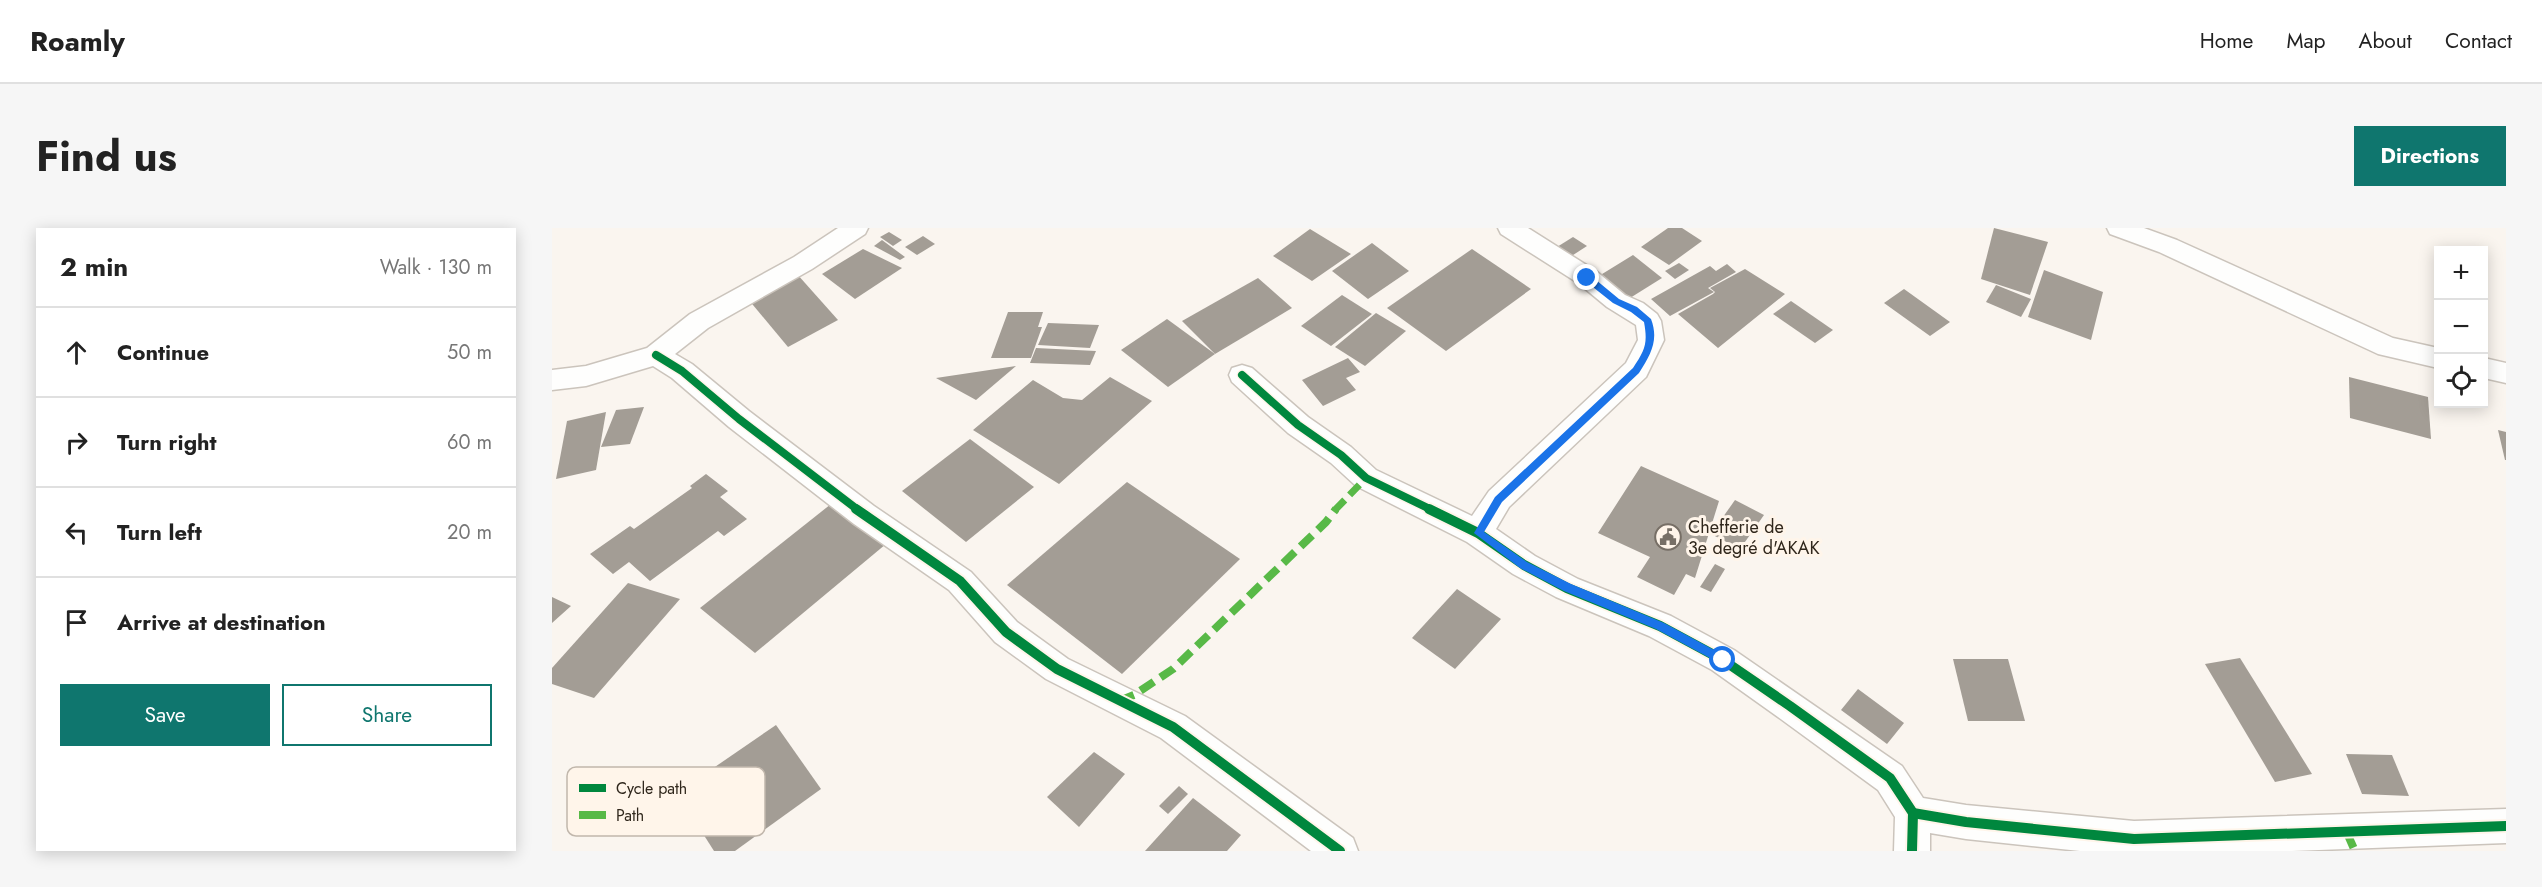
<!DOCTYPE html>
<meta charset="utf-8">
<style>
body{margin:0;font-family:Jost,sans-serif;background:#f6f6f6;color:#222}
.controls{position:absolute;right:18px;top:18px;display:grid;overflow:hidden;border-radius:0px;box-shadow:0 3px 15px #0003}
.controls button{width:54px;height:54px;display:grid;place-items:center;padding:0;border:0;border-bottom:2px solid #e0e0e0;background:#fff;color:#222;font:30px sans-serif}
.stop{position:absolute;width:18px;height:18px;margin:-14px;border:4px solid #1a73e8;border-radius:50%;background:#fff}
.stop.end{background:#1a73e8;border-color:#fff;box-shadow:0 2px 6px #0008}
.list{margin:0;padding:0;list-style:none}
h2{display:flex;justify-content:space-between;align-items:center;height:78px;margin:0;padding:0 24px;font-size:26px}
h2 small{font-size:20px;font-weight:400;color:#767676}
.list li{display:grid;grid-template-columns:39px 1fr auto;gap:18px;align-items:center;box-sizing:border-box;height:90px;padding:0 24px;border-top:2px solid #e0e0e0}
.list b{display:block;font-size:22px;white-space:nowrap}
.list em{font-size:20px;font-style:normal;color:#767676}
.actions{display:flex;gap:12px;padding:18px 24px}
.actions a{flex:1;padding:14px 0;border:2px solid #0f766e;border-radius:0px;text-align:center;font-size:21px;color:#0f766e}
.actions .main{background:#0f766e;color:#fff}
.icon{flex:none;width:33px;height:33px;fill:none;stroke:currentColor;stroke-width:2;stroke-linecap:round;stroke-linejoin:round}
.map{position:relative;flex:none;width:1954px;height:623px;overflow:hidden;border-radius:0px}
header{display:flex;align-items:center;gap:36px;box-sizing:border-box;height:84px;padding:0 30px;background:#fff;border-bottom:2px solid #e0e0e0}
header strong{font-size:28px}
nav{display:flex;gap:33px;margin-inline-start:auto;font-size:21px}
.intro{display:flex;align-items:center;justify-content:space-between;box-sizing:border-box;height:144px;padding:0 36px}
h1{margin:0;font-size:42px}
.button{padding:15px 27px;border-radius:0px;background:#0f766e;color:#fff;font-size:21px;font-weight:700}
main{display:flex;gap:36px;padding:0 36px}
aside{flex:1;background:#fff;border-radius:0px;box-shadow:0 3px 15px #0003}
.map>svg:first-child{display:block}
.building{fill:#a39d95}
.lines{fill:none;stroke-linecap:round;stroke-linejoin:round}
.minor-casing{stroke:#cbc4bc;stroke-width:3}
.minor{fill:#fefefd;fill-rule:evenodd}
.quiet-far1{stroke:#58b947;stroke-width:7;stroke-dasharray:14 7;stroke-linecap:butt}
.quiet{stroke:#58b947;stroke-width:8;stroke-dasharray:16 8;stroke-linecap:butt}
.cycleway-far1-casing{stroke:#fff5ea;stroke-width:11}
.cycleway-casing{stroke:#fff5ea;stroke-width:14}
.cycleway-far1{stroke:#00873e;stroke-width:8}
.cycleway{stroke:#00873e;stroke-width:10}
.route{fill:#1a73e8}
.labels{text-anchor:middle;stroke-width:6;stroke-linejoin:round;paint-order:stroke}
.poi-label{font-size:18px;fill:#30271c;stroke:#fff5ea;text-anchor:start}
.key{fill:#fff5ea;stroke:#c1b7ac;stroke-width:1.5}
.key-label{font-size:16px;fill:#30271c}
</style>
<header>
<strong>Roamly</strong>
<nav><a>Home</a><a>Map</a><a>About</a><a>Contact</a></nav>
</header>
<div class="intro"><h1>Find us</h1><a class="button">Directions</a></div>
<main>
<aside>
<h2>2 min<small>Walk · 130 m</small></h2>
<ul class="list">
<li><svg class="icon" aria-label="ahead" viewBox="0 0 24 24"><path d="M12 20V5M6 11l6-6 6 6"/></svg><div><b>Continue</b></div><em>50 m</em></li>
<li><svg class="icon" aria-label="right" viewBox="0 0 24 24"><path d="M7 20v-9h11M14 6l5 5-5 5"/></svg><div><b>Turn right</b></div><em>60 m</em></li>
<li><svg class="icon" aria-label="left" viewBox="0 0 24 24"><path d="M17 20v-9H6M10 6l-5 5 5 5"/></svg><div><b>Turn left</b></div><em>20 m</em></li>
<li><svg class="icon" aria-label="arrive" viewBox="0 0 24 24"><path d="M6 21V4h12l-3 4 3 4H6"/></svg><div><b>Arrive at destination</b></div></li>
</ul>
<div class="actions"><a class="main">Save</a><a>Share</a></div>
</aside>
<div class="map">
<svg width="1954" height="623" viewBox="0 0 1954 623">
<rect width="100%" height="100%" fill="#faf5ef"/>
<g class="building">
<polygon points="1116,0 1130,0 1150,13 1117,37 1089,19"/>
<polygon points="1442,0 1496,14 1478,67 1429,51"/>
<polygon points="758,1 799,26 760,53 721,28"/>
<polygon points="337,4 350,12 341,18 328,9"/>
<polygon points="371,8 383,16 365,27 353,19"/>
<polygon points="1021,9 1035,18 1018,29 1005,19"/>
<polygon points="330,12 353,29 348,32 322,18"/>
<polygon points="820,15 857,43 816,71 780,43"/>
<polygon points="311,21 350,40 303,71 270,46"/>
<polygon points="920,21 979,61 894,123 835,80"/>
<polygon points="1081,27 1110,50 1078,70 1042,51"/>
<polygon points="1127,35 1137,42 1123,51 1113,43"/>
<polygon points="1175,36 1184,44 1156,60 1162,64 1118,88 1099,71 1158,38 1164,43"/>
<polygon points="1193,41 1233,66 1166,120 1126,86 1161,66 1163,64 1158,60"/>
<polygon points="1492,42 1551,64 1539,112 1476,89"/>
<polygon points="245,46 286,92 236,119 196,71"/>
<polygon points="706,50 740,80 663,126 630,93"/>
<polygon points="1444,57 1479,71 1469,89 1434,74"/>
<polygon points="1352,61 1398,94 1378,108 1332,75"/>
<polygon points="790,67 820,86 779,118 749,98"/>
<polygon points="1239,73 1281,102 1263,115 1221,86"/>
<polygon points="456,84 491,84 486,99 490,99 479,130 439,130"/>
<polygon points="824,85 854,103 813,138 783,119"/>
<polygon points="615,91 663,126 616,159 569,122"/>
<polygon points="496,95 547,97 538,120 486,117"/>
<polygon points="484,120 544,123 538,137 478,135"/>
<polygon points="796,130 808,144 794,150 804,162 771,178 750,152"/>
<polygon points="464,138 424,172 384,150"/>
<polygon points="558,149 600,173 507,256 421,202 481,152 511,170 530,172"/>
<polygon points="1797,149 1876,169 1879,211 1798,190"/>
<polygon points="92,179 78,216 49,219 64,182"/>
<polygon points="54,184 44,242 4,251 15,193"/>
<polygon points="1946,202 1954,204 1954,232 1953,232"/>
<polygon points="418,211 482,259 414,314 350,263"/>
<polygon points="1089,238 1167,273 1143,350 1134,346 1122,367 1085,349 1098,329 1046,305"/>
<polygon points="154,246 176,263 168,269 195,291 172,308 166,303 98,353 77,334 61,346 38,326 78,298 82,301 140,260 138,258"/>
<polygon points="575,254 688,331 570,446 455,357"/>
<polygon points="1183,272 1212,287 1188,321 1159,306"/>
<polygon points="279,276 334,316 203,425 148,380"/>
<polygon points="1163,336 1173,341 1159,364 1148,359"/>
<polygon points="76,355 128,371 42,470 0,456 0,440"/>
<polygon points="905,361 949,391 903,441 860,410"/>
<polygon points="0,369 19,378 0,395"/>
<polygon points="1688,430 1760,546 1723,554 1653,436"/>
<polygon points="1401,431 1456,431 1473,493 1416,493"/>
<polygon points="1306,461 1352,495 1335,516 1289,482"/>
<polygon points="224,497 269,561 183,623 162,623 125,565"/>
<polygon points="542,524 573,546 527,599 495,569"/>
<polygon points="1794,526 1840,527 1857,568 1810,566"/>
<polygon points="627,558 636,566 616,586 607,578"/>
<polygon points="641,570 689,607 675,623 593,623"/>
</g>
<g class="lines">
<g class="minor-casing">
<g id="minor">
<polygon points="286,0 316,0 313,6 260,41 156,100 123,126 140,136 197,183 322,278 419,344 465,394 516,431 633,488 801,610 806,623 759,623 609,510 494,451 443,414 397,362 302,296 177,199 120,150 101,138 34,158 0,162 0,142 34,138 95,120 138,86 242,29"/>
<polygon points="946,0 976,0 1044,43 1073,67 1091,75 1105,86 1109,93 1112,112 1094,149 957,279 944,301 983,328 1026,351 1119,388 1182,422 1350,538 1371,570 1414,577 1582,593 1954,581 1954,615 1740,623 1528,623 1414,611 1378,605 1378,623 1342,623 1343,589 1326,562 1226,489 1160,442 1097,408 1004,369 961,346 915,314 804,258 779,235 736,205 680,154 677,147 680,140 690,137 700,140 756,189 799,219 824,242 920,288 937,263 1074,135 1086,112 1084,97 1055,79 1026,55 949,6"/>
<polygon points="1555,0 1592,0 1625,12 1841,110 1886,120 1886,140 1826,126 1607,24 1558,6"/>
<polygon points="1932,130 1954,135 1954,155 1932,150"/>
</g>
</g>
<use href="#minor" class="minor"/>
<polyline class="quiet-far1" points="783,282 814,250"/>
<g class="quiet">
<polyline points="567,473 582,467 621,441 774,294 784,281"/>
<polyline points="1795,605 1803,623"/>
</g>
<g class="cycleway-far1-casing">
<g id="cycleway-far1">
<polyline points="104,127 130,143 187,191 306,282"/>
<polyline points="690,147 746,197 789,227 814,250 880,282"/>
</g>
</g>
<g class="cycleway-casing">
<g id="cycleway">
<polyline points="304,281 408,353 454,404 505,441 621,499 788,623"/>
<polyline points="877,281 926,305 972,337 1015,360 1108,398 1171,432 1238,478 1338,550 1361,585 1360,623"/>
<polyline points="1361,585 1414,594 1582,611 1954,598"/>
</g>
</g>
<use href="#cycleway-far1" class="cycleway-far1"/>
<use href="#cycleway" class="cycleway"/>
</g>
<path class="route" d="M1032,47H1038L1067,71L1085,79L1099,91C1107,112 1099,126 1087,145L950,274L932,304L975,334L1019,356L1112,395L1175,429V435L1171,437L1104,401L1012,363L968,340L922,305L943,269L1081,140C1093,122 1096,116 1092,94L1079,84L1061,75L1032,52Z"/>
<defs>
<g id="civic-ring" transform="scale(1.35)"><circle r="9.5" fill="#fff5ea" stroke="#776f66" stroke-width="1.5"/><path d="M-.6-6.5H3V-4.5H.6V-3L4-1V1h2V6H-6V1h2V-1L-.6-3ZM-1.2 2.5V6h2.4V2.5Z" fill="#776f66"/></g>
</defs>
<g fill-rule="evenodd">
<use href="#civic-ring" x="1116" y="309"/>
</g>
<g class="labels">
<g class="poi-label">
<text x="1136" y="305">Chefferie de<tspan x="1136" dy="21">3e degré d'AKAK</tspan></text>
</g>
</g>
<rect x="15" y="539" width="198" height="69" rx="9" class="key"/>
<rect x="27" y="556" width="27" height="8" fill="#00873e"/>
<rect x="27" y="583" width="27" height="8" fill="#58b947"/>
<g class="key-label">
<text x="64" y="566">Cycle path</text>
<text x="64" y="593">Path</text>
</g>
</svg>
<div class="controls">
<button>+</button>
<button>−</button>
<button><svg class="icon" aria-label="locate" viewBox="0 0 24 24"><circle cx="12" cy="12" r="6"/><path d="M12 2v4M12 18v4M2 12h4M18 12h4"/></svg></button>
</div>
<div class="stop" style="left:1171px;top:432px"></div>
<div class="stop end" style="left:1035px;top:50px"></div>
</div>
</main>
